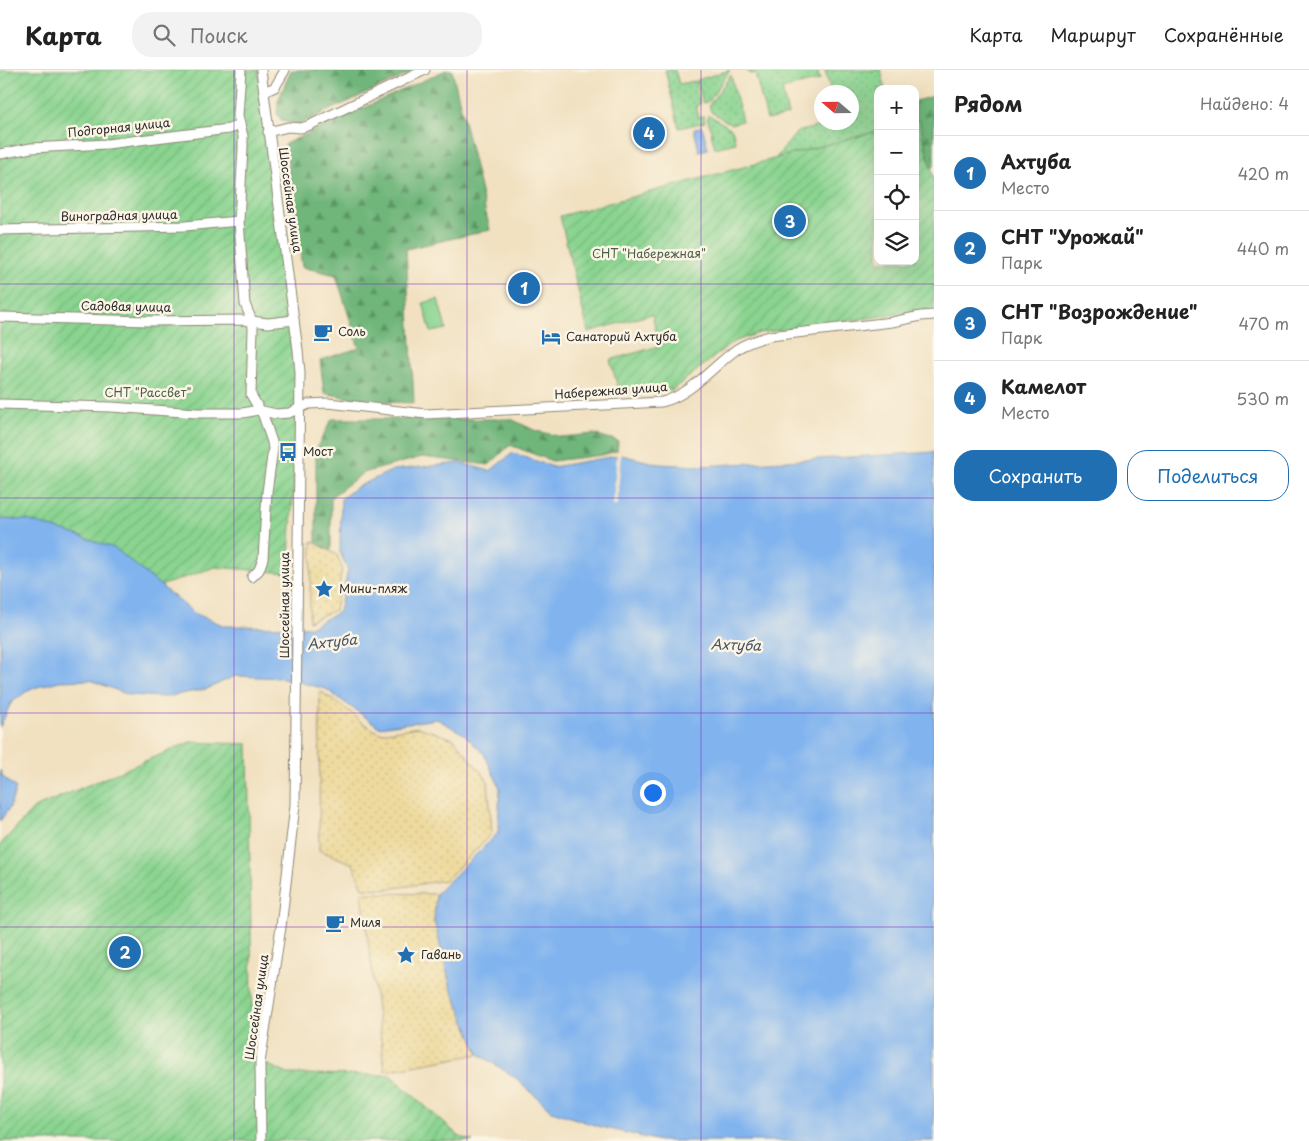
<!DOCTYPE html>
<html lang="ru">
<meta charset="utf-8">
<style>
body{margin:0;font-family:"Playpen Sans",sans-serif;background:#f2f2f2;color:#222}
.controls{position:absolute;right:15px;top:15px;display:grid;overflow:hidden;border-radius:10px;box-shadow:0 5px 20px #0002}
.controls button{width:45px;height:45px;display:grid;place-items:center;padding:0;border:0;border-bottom:1px solid #e0e0e0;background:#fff;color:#222;font:25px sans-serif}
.compass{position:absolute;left:814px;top:15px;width:45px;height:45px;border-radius:50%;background:#fff;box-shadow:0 5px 20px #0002;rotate:290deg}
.you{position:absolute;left:652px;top:722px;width:18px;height:18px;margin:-12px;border:4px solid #fff;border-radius:50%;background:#1a73e8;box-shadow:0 0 0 8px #1a73e833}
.badge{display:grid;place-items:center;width:32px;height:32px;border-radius:50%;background:#1f6fb2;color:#fff;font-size:16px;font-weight:700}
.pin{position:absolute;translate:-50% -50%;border:2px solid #fff;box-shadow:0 1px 5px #0006}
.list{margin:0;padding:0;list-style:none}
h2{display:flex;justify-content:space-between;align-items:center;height:65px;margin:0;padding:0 20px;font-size:21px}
h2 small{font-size:16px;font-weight:400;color:#767676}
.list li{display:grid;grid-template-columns:32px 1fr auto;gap:15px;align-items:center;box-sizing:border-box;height:75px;padding:0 20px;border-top:1px solid #e0e0e0}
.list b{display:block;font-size:19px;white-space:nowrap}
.list p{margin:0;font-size:16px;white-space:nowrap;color:#767676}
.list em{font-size:16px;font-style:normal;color:#767676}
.actions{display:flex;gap:10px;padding:15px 20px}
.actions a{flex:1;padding:11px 0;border:1px solid #1f6fb2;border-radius:20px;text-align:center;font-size:18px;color:#1f6fb2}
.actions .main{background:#1f6fb2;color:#fff}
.icon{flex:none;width:28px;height:28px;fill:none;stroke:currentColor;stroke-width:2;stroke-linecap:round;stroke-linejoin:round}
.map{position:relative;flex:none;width:934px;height:1071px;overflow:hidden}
header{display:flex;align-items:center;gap:30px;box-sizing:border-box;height:70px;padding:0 25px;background:#fff;border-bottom:1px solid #e0e0e0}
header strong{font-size:24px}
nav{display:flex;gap:28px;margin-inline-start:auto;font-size:18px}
.search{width:350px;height:45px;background:#f2f2f2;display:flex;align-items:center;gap:12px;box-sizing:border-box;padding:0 18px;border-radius:20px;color:#767676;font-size:19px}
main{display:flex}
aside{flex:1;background:#fff}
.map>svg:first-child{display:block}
.grass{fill:url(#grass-dots);stroke:#5a805e}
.forest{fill:url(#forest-firs);stroke:#4d7052}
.sand{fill:url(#sand-dots);stroke:#8c8264}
.garden{fill:url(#garden-furrows);stroke:#5a805e}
.pitch{fill:#8ad490;stroke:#5a805e}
.water{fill:#81b4ee;stroke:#56708c}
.pier{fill:#f1e1c1}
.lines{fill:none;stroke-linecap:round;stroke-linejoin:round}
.minor-casing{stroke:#8e8676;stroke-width:11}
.minor{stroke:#fff;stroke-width:9}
.grid{fill:none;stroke:#7b2cbf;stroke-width:1;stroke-opacity:0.55}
.labels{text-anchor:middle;stroke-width:5;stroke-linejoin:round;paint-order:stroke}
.street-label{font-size:12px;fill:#2b2b2b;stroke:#fcf5e5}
.park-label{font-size:12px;fill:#485e49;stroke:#fcf5e5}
.poi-label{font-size:12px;fill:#2b2b2b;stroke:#fcf5e5;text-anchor:start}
.water-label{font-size:14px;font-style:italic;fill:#455466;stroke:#fcf5e5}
</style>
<header>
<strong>Карта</strong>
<div class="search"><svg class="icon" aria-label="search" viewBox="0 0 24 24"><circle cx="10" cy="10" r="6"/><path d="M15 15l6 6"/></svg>Поиск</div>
<nav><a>Карта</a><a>Маршрут</a><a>Сохранённые</a></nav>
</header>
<main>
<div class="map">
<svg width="934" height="1071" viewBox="0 0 934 1071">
<defs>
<pattern id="grass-dots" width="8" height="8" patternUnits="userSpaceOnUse" patternTransform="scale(1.25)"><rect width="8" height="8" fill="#8ad490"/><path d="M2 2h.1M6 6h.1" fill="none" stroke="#77b67c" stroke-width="1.8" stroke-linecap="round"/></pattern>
<pattern id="forest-firs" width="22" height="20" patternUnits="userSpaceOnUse" patternTransform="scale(1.25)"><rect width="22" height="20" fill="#6fb67a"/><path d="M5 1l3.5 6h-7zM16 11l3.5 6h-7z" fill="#5b9464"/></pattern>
<pattern id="sand-dots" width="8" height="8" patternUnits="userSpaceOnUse" patternTransform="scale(1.25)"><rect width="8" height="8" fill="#eeda9e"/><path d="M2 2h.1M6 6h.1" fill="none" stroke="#cb8" stroke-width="1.8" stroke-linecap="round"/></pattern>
<pattern id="garden-furrows" width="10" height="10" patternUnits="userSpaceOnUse" patternTransform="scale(1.25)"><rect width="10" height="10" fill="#8ad490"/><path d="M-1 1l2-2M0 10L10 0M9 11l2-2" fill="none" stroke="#77b67c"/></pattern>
</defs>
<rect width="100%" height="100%" fill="#fcf5e5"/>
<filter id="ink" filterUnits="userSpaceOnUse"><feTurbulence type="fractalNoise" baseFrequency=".02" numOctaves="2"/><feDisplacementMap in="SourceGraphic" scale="10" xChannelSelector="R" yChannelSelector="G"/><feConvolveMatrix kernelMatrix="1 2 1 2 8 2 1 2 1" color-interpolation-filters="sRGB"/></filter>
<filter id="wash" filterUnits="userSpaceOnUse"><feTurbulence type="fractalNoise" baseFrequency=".0096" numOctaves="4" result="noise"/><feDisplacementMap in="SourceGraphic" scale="20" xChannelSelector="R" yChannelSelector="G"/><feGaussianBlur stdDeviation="1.12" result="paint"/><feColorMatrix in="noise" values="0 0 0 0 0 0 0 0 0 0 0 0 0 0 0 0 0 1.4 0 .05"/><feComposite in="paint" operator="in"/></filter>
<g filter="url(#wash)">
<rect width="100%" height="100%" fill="#f1e1c1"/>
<g class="grass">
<polygon points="665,0 675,0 679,14 695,11 700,34 696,36 699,47 704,46 705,52 679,58"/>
<polygon points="730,0 709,31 703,33 697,10"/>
<polygon points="748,0 817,0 820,10 782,19 788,45 767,50 755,3 749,4"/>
<polygon points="825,0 881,0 885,19 878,19 878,61 776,88 797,62 831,53 852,52 852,22 831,22"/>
<polygon points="731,5 742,51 731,54 711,42 709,35"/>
<polygon points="709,45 732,59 736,73 715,78 707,46"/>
</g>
<g class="forest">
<polygon points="291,0 417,0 297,55 282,51 277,44 278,31"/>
<polygon points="446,0 452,0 490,160 406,179 414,333 364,331 324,323 320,290 359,278 336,205 302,197 285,74"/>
<polygon points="934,26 934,97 931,97 919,50 915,51 915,31"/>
<polygon points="332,349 511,349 536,361 562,367 594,364 618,371 617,381 602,385 552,391 510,375 489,395 422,387 363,403 331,427 331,480 316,473 316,379"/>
</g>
<g class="sand">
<polygon points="312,471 337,485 342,498 335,540 309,551"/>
<polygon points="320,621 352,643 361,652 380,663 418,657 454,669 488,711 492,763 446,810 388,819 363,818 353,794 319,780"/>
<polygon points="362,823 436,824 434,851 451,918 479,984 385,1001"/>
</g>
<g class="garden">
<polygon points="0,0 258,0 296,301 295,393 288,503 215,497 160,516 115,479 0,452"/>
<polygon points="919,50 934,110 934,239 759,263 733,272 672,320 619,321 610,290 659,276 652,244 588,262 560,146 878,61 878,191 915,191 915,51"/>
<polygon points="190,672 248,674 253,988 288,1004 390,1005 460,1067 473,1071 0,1071 0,775 34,738"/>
</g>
<polygon class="pitch" points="438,229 446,259 431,262 423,233"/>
<g class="water">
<polygon points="702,56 708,79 699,81 694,59"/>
<polygon points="934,382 934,1071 660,1071 597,1056 552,1041 517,1009 479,984 451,918 434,851 436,824 498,763 500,718 484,684 464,664 437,649 379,657 326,619 283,608 235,606 207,619 165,627 129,625 90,610 59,611 30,619 11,633 0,657 0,449 27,450 80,466 116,479 194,543 225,556 310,557 339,542 348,500 340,482 341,429 355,418 393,400 460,393 490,401 513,383 553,397 621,385 659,394 701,396"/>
<polygon points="0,700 3,707 16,718 10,737 0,751"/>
</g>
<polygon class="pier" points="617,383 621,383 617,435 613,435"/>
</g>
<g filter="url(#ink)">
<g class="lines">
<g class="minor-casing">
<g id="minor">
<polyline points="241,0 238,46 243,66 243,78 239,151 245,234 252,251 253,258 251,325 263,345 272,372 273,379 267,422 263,489 259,500 252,507"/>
<polyline points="261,0 298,280 300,303 295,735 281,857 260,993 261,1071"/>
<polyline points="264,22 275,17 285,0"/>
<polyline points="268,62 288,57 301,58 310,55 425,0"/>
<polyline points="0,84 31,78 107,74 229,59 239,55"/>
<polyline points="0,160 185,156 239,151"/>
<polyline points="0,247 149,251 243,250 268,253 294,250"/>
<path d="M0,334L111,337L197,343H243L258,340L276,344L289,343L309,334L328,333L426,344L662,332C691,325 713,296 737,279C747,272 758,269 770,266L892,252L921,246L934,245"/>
</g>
</g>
<use href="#minor" class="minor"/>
</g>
</g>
<path class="grid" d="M234,0V1071M467,0V1071M701,0V1071M0,214H934M0,428H934M0,643H934M0,857H934"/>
<defs>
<g id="cafe-bare" transform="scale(1.5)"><path d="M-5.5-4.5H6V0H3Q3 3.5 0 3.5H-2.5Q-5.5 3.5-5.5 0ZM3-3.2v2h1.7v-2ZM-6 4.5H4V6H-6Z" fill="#1f6fb2" stroke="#fcf5e5" stroke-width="2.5" paint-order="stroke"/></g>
<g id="hotel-bare" transform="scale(1.5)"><path d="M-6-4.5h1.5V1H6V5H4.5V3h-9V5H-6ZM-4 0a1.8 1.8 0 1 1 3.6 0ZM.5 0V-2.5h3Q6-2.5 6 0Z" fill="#1f6fb2" stroke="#fcf5e5" stroke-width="2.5" paint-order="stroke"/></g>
<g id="bus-bare" transform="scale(1.5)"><path d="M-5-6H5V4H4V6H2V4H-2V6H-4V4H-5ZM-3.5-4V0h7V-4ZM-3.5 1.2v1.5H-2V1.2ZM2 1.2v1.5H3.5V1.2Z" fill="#1f6fb2" stroke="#fcf5e5" stroke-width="2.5" paint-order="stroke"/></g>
<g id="sight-bare" transform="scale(1.5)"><path d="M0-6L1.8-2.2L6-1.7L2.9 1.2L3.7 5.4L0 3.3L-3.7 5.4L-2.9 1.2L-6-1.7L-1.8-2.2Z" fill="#1f6fb2" stroke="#fcf5e5" stroke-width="2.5" paint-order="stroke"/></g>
</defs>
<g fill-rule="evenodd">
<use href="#cafe-bare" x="323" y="262"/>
<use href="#hotel-bare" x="551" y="267"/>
<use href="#bus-bare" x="288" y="382"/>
<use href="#sight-bare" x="324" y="519"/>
<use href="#cafe-bare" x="335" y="853"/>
<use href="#sight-bare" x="406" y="885"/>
</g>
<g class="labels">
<g class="street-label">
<text transform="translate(119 58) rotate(-6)" y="4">Подгорная улица</text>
<text transform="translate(290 130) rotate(82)" y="4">Шоссейная улица</text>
<text transform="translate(119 146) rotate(-1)" y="4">Виноградная улица</text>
<text transform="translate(126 237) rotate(1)" y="4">Садовая улица</text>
<text transform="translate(611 321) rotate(-4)" y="4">Набережная улица</text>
<text transform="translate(285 535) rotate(-90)" y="4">Шоссейная улица</text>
<text transform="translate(257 937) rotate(-82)" y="4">Шоссейная улица</text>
</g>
<g class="park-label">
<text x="649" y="188">СНТ "Набережная"</text>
<text x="148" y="327">СНТ "Рассвет"</text>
</g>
<g class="poi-label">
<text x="338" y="266">Соль</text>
<text x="566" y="271">Санаторий Ахтуба</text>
<text x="303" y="386">Мост</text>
<text x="339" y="523">Мини-пляж</text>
<text x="350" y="857">Миля</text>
<text x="421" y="889">Гавань</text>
</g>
<g class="water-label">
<text transform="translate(332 572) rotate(-6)" y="5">Ахтуба</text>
<text transform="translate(736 575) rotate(2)" y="5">Ахтуба</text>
</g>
</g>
</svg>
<div class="controls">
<button>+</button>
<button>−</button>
<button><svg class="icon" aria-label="locate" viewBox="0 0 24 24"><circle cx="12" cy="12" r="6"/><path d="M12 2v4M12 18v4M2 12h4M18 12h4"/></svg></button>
<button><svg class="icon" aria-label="layers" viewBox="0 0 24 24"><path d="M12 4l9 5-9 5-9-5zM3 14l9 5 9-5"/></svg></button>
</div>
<svg class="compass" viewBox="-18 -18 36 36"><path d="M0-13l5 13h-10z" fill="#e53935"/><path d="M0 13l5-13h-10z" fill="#767676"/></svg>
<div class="you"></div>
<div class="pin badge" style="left:524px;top:218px">1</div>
<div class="pin badge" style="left:125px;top:882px">2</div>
<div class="pin badge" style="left:790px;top:151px">3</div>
<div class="pin badge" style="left:649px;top:63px">4</div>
</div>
<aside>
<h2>Рядом<small>Найдено: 4</small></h2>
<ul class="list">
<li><span class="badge">1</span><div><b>Ахтуба</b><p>Место</p></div><em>420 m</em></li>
<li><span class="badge">2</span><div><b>СНТ &quot;Урожай&quot;</b><p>Парк</p></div><em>440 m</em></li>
<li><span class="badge">3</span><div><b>СНТ &quot;Возрождение&quot;</b><p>Парк</p></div><em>470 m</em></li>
<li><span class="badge">4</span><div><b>Камелот</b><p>Место</p></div><em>530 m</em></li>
</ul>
<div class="actions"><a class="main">Сохранить</a><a>Поделиться</a></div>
</aside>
</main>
